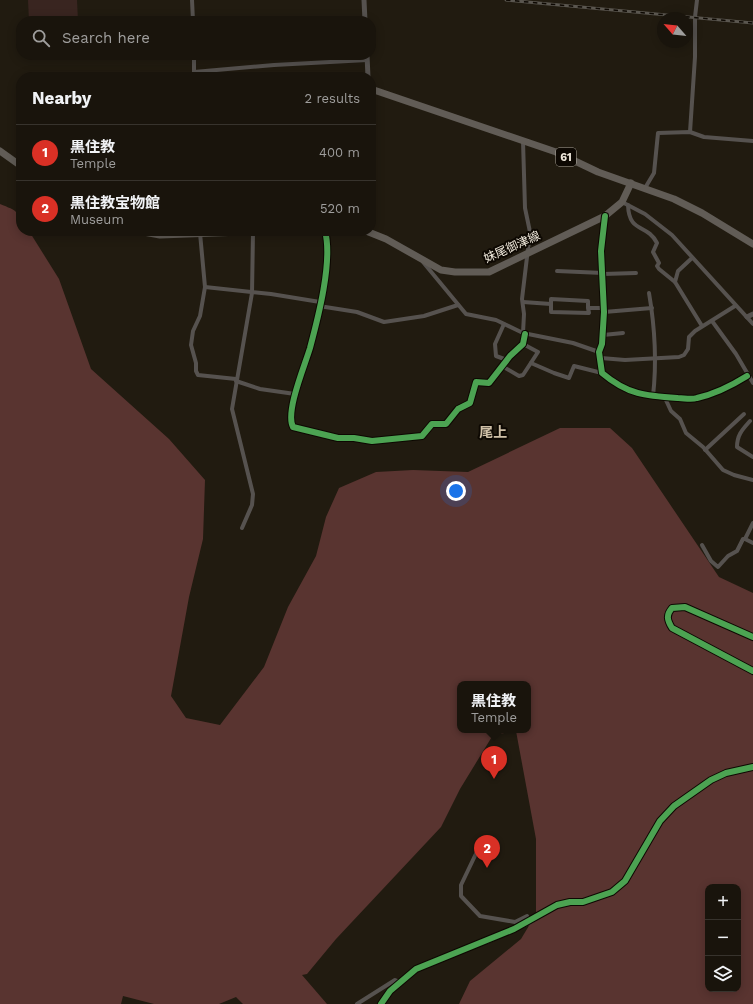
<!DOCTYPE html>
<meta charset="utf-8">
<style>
body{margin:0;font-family:"Work Sans","Noto Sans JP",sans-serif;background:#26211a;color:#f1f3f6}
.controls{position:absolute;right:12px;bottom:12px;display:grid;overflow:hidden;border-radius:8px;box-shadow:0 2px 10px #0003}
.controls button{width:36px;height:36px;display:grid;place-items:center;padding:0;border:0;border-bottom:1px solid #37332d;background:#19140c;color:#f1f3f6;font:20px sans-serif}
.compass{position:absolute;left:657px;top:12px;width:36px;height:36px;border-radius:50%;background:#19140c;box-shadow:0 2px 10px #0003;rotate:298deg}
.you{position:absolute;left:456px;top:491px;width:14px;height:14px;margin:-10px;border:3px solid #fff;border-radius:50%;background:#1a73e8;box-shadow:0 0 0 6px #1a73e833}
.badge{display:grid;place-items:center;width:26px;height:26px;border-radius:50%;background:#d93025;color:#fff;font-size:13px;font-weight:700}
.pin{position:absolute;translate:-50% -33px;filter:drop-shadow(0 1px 2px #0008)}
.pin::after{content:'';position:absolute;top:21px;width:14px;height:12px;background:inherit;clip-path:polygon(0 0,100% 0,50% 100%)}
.popup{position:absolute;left:457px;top:681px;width:74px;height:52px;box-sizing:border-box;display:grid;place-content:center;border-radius:8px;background:#19140c;filter:drop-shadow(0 1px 3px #0005);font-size:13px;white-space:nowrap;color:#9f9e9d}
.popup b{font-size:15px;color:#f1f3f6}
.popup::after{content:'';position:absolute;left:50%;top:100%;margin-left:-8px;border:8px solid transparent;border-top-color:#19140c}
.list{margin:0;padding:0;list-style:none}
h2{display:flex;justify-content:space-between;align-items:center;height:52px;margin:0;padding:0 16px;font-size:17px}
h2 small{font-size:13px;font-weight:400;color:#9f9e9d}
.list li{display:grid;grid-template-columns:26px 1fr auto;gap:12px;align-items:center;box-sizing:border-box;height:56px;padding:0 16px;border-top:1px solid #37332d}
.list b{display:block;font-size:15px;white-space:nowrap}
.list p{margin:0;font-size:13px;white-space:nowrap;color:#9f9e9d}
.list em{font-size:13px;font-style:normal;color:#9f9e9d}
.icon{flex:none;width:22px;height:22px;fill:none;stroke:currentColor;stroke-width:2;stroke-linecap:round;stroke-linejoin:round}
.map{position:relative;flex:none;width:753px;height:1004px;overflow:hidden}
.search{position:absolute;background:#19140c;box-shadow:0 2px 10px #0003;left:16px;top:16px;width:360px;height:44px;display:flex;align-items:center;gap:10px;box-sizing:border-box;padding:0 14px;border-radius:16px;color:#9f9e9d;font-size:15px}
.panel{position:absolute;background:#19140c;box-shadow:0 2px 10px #0003;left:16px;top:72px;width:360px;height:164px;border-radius:16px}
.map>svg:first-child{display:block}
.green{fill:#392520}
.forest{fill:#593430;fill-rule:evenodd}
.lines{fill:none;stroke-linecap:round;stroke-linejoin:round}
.minor{stroke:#56524f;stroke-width:4}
.tertiary{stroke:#56524f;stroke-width:5}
.primary{stroke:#615c56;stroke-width:7}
.rail-casing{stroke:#5a564f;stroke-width:3}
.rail{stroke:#0d0802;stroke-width:1.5;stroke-dasharray:4.5;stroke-linecap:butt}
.cycleway-casing{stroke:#0d0802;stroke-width:8}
.cycleway{stroke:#4ca352;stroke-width:6}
.labels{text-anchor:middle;stroke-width:4;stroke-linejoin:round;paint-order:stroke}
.shield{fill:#0d0802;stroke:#aba59a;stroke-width:1}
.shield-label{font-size:11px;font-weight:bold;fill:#efe8db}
.street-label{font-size:12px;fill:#efe8db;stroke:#0d0802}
.quarter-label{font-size:14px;font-weight:bold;fill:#cfc0a7;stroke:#0d0802}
</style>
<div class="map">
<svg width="753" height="1004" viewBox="0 0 753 1004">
<rect width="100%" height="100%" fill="#211b10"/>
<polygon class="green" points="28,0 77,0 78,21 29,21"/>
<path class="forest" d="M0,204C17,211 21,211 21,231H29L59,279L91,369L169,439L205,480L203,539L189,597L171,696L186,718L220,725L264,667L288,607L316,556L326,517L339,488L376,472L413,470L468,472L560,428H610L632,448L719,577L753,593V1004H459L470,981L521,939L536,914V839L516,731L493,735L460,789L441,827L336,939L307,974L302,975L327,1004H243L236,997L219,1004H154L123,996L121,1004H0ZM460,684H528V730H460ZM708,887H738V989H708Z"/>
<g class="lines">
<g class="minor">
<polyline points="192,0 193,21"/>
<polyline points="194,55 194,77"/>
<polyline points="194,72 274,65 367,60"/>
<polyline points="690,132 695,57 695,17 697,0"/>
<polyline points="523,141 525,208 530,232 522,299 524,314 523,333"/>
<polyline points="645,188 654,173 658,133 690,132 704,137 753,141"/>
<polyline points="622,202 645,214 672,235 753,324"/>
<path d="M628,205C629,234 647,223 657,243L653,252L659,263L657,266L659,269L675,282"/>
<path d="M605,216L601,251L604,312L602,344L599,352L602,373C628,395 646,396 678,398C684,398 691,400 697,398C715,394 731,386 747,376"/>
<path d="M325,231C333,261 318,318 310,348C305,365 285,412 293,427L338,438H354L372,441L422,436L432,424H446L458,409L470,403L476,382L489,383L510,356L523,344L525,334"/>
<polyline points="200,233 205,287 200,316 193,331 191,345 196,363 196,371 198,375 236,379"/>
<polyline points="692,258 678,271 675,282 702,326"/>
<polyline points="423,262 466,314 496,320 523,333 573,343 599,352"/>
<polyline points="557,271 603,273"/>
<polyline points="603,274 636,273"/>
<polyline points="205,287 271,294 320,302"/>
<path d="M649,293C655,328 657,361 653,396"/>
<polyline points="523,302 551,304"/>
<polyline points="319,306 357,312 384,322 424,316 458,305"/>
<polyline points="588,308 589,313 551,312 551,299 588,301 588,308 604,308"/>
<polyline points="604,312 652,308"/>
<polyline points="712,321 736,354 753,383"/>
<polyline points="504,324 495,344 496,356 507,360"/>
<polyline points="603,335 623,333"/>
<polyline points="601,358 625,360 679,357 684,355 688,349 689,337 695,331 735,306"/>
<polyline points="531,363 554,373 569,378 574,366 602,373"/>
<polyline points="502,366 519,376 523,375 538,352 523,344"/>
<polyline points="236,381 260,389 295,394"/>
<polyline points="665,398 671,411 680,419 686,433 703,447 723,470 734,475 753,480"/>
<path d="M750,421C742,430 737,435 737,447L753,457"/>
<polyline points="705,450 744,414"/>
<polyline points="753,523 745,539 753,543"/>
<polyline points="242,528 252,505 253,494 232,409 252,293 253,232"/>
<polyline points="702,545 711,561 718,567 728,556 737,551 743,539 745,539"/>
<polyline points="483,839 461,885 461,896 480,916 515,922 527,916 530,922"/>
<polyline points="357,1004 395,980 400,982"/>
<path d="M381,1004C402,965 450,955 488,941"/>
</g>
<g class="tertiary">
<polyline points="364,0 365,21"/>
<polyline points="367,55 368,77"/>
<polyline points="747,317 753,314"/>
<path d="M753,637L685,607L672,608C666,615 667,620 672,628L753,671"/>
<polyline points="488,941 530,922 557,905 570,902 583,902 612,892 625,881 660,821 674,806 711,780 726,773 753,767"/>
</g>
<g class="primary">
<polyline points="371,89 556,152 598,172 674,199 702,213 753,244"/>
<polyline points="0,151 21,166"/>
<polyline points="138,231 160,235 267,231"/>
<polyline points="366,231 386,239 441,270 455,272 489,272 605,216 622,202 631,183"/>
</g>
<g class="rail-casing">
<polyline id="rail" points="506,0 753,23"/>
</g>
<use href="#rail" class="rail"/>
<g class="cycleway-casing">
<g id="cycleway">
<path d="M605,216L601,251L604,312L602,344L599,352L602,373C628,395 646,396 678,398C684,398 691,400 697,398C715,394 731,386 747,376"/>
<path d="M325,231C333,261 318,318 310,348C305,365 285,412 293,427L338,438H354L372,441L422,436L432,424H446L458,409L470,403L476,382L489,383L510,356L523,344L525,334"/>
<path d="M753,637L685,607L672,608C666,615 667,620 672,628L753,671"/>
<polyline points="381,1004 390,991 416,969 514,929 557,905 570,902 583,902 612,892 625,881 660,821 674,806 711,780 726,773 753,767"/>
</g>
</g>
<use href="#cycleway" class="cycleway"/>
</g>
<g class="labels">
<rect class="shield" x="556" y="148" width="20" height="18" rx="3"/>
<g class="shield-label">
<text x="566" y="161">61</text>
</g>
<g class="street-label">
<text transform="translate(512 247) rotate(-24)" y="4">妹尾御津線</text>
</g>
<g class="quarter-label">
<text x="493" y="437">尾上</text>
</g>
</g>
</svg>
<div class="controls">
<button>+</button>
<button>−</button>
<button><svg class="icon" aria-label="layers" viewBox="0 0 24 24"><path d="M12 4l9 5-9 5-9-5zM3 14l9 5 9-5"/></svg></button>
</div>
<svg class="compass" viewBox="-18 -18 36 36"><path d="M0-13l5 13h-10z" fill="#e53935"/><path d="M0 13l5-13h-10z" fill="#9f9e9d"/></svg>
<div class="you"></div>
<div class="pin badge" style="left:494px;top:779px">1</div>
<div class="popup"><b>黒住教</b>Temple</div>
<div class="pin badge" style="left:487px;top:868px">2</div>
<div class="search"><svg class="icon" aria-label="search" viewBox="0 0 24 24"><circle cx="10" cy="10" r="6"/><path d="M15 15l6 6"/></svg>Search here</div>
<section class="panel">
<h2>Nearby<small>2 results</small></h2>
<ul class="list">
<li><span class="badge">1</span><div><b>黒住教</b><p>Temple</p></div><em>400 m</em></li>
<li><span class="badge">2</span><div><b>黒住教宝物館</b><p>Museum</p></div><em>520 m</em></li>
</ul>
</section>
</div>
